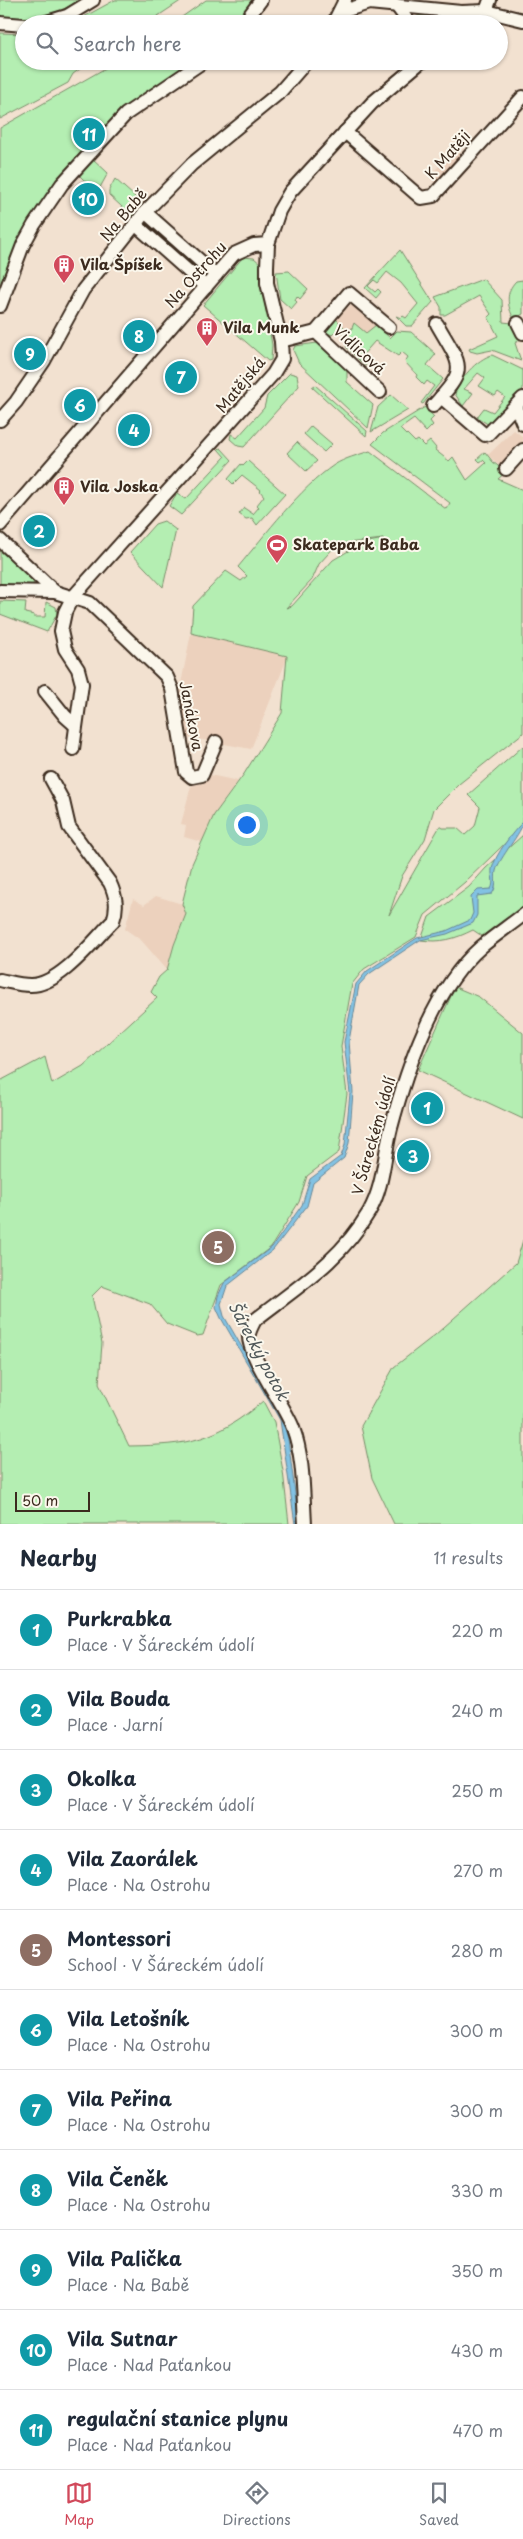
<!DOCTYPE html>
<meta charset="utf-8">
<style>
body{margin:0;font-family:"Playpen Sans",sans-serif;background:#f6f6f7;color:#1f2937}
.scale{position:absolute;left:15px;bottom:12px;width:75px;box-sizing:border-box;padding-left:5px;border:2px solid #3b2a1e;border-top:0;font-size:14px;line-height:18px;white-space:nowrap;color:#3b2a1e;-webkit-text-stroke:4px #fbf7ec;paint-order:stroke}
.you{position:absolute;left:246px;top:824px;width:18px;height:18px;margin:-12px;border:4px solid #fff;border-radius:50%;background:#1a73e8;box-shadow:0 0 0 8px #1a73e833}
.badge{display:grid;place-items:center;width:32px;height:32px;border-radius:50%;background:#d1495b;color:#fff;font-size:16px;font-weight:700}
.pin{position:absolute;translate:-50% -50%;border:2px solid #fff;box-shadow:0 1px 5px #0006}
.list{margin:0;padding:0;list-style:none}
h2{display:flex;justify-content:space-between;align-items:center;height:65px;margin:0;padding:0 20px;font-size:21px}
h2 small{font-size:16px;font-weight:400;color:#747a83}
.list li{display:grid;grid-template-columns:32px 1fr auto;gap:15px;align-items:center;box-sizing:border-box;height:80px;padding:0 20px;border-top:1px solid #e0e1e3}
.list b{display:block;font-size:19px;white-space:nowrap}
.list p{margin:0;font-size:16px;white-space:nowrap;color:#747a83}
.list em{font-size:16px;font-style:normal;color:#747a83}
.icon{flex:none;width:28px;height:28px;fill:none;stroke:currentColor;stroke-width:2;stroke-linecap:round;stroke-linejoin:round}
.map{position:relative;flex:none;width:523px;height:1524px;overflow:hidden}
.search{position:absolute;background:#fff;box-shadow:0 1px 4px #0004;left:15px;right:15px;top:15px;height:55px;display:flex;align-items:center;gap:12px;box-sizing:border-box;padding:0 18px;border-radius:28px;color:#747a83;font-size:19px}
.sheet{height:945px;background:#fff}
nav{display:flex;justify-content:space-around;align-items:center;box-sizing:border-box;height:70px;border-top:1px solid #e0e1e3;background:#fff;font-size:14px;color:#747a83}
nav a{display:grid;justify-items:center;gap:2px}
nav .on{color:#d1495b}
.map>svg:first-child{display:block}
.built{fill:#ecd1bd}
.green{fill:#b4eeb2;stroke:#788c68;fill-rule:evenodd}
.water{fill:#82c2e3;stroke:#668594}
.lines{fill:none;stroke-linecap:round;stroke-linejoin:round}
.minor-casing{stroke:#3b2a1e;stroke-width:16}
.minor{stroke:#fbf7ec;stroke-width:12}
.labels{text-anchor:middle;stroke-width:4;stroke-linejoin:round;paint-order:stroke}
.street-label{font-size:15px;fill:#3b2a1e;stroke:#fbf7ec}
.poi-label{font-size:15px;font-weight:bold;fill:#3b2a1e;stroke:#fbf7ec;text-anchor:start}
.water-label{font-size:16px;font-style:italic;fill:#505859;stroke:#fbf7ec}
</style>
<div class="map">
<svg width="523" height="1524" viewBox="0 0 523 1524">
<rect width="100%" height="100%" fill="#f2e1d0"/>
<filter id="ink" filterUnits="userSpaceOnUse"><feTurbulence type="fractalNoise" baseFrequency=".02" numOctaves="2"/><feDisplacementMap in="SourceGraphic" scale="10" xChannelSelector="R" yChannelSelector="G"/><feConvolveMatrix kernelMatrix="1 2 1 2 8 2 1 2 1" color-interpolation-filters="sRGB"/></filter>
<g filter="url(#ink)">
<g class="built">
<polygon points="454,149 461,156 436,184 429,177"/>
<polygon points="351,305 376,325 366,333 351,334 336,319"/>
<polygon points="514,430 523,437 523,445 502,468 488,455"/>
<polygon points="191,633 288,656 251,749 187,737 179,694"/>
<polygon points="210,775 238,781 214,815 202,842 184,837 186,825 181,824 191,786 203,783"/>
<polygon points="156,896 182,904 186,914 174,945 167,970 141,940 125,929 133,899 144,905"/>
</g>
<g class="green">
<path d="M0,0H80C55,16 30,21 0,16Z"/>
<polygon points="115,0 182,0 146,24 71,24"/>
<polygon points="206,0 254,0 235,24 172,24"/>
<polygon points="420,14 460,20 463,24 416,24 417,17"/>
<polygon points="0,33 24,34 24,61 91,61 73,74 68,83 0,119"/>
<polygon points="118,61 194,61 88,147 0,292 0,128"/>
<polygon points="92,158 108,173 97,193 78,174"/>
<polygon points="115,179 144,205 134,218 109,195 109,190"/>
<polygon points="147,220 208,275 205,279 144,226 143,221"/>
<polygon points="400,250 433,302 412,326 406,326 396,316 401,318 403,316 406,318 418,304 401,283 387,272 378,283 374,280 368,286 375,292 378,289 381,292 376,298 365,288"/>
<polygon points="243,257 254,258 261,264 261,281 272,345 271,360 268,361 203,305"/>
<polygon points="289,271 308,289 300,299 297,296 295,300 297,302 291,309 280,299 276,272"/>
<polygon points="483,279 502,300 503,322 512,323 521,339 515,343 521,361 492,350 477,353 470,351 469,349 498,336 488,317 491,314 479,296 445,315 441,315 441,307 435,297"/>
<path d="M523,280V314L514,319C507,306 505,292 516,281Z"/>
<polygon points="336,319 350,333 354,323 366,333 376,325 390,338 397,331 411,332 436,354 427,365 443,379 423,404 421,403 434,386 427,381 424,385 416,377 417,375 405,362 408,357 402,352 398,356 375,341 361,357 370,361 365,366 347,348 346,345 352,337 350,339 338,329 332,335 325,332"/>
<polygon points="317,343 347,371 347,382 373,405 368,428 299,363 293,350 295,346"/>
<path d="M492,355L523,370V389L495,422L489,425L477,417L484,408L493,412L505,397L498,392L495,396L479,386L485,378L478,373L464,389L473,393L463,406L455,394C459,379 477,359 492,355Z"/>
<polygon points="290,373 297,375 299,386 244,447 238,446 230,439 231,434 237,438 264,408 267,396"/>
<polygon points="315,385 367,431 366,436 312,387"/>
<polygon points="391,395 408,410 371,432 378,407"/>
<path d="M425,407L434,417L430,421L433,425L426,432L414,419L400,429L406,435L407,434L415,442L418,440L424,446L430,441L436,448L435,450L449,461L453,457L467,480L486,463L483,460L480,462L477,459L485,452L493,462L506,472L498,479L523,490V733L459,784L434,809L425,839L402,876L389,915L440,826L443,828H457L465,835L475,826L480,807L468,795L523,746V826L465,882L425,915L416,937L364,969L352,984L341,1046L347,1094L339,1152L307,1176L299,1202L271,1247L221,1285L203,1335L197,1336L167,1324L150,1304L102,1286L92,1296L102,1343L99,1384L129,1446C190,1445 215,1441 263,1401L274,1422L283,1471L289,1524H0V1081L45,1057L52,1084L83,1066L157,998L151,992L159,977L167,970L174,945L186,914L182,904L192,864L214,815L244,774L282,713L287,656L191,633L193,606L226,571L241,581L247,576L238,567C265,535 300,488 334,465C345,458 358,455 370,451L446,509L450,503L372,444L383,433ZM384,539L362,543L333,560L292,606L286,608L312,580L319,564L337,544ZM223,1232L233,1240L214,1263L205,1256Z"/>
<polygon points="311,426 332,444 324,452 304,434"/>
<polygon points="297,442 317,461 306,471 287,453"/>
<polygon points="221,448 232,460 181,515 169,506 177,493 186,499 225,457 218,449"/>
<polygon points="248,461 285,494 257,525 252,518 246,519 239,514 244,508 253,514 259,507 257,505 264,496 260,491 261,490 242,475 233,484 228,479 241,464 243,466"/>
<polygon points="164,521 176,530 163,587 130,552 155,524"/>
<polygon points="0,551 34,578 33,586 0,587"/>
<polygon points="0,601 26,602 25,613 34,615 34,617 45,617 46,602 56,607 57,614 47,632 0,614"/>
<path d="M523,835V908L485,938L473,930C455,939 441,943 421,940L429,917L469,887L486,868Z"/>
<polygon points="455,987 479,997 523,1033 523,1119 418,1070"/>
<polygon points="523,1240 523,1524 394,1524 372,1478 361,1426 394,1367 435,1335 516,1263"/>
</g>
<path class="water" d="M523,822C523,831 499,858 496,871C494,880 498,885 492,894L477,896V915L473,923L447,934L420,940L369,974L359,985L349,1041L353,1092L349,1143L344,1158L313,1183L307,1206L273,1250L227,1286L221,1304L224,1316L282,1417L288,1439L299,1524H295L280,1420L221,1318L216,1307L218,1296L224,1283L272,1247L302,1205L310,1179L341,1156L345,1145L350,1093L344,1042L356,984L367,971L417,938L446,931L470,920L473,913L471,897L478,890L491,889C495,882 491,876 492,869C495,855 513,831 523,822Z"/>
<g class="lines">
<g class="minor-casing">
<g id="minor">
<polyline points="396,5 410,24"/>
<polyline points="341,12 369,3 461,12 486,11 523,20"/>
<polyline points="0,23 24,25"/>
<polyline points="40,24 67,16 93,0"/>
<polyline points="243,24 261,0"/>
<polyline points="333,24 345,0"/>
<polyline points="477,24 486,11 490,0"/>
<polyline points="345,132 421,198 433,196 523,97"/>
<polyline points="145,212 216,275"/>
<polyline points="135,224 206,287"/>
<polyline points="0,306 23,245 34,225 62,184 126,114 204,61"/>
<polyline points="518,323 523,333"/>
<polyline points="316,332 349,293 389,327"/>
<polyline points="281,341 316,332 380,392"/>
<polyline points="441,397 485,435 488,434 523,398"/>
<path d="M433,406C469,367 462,368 437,324"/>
<polyline points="516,407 523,424"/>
<polyline points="0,420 16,402 44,361 83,290 145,212 192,164 280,92 307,61"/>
<polyline points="506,469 523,450"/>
<polyline points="0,525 234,254 254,245 268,244"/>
<polyline points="0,540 55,592"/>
<polyline points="0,591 55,592 90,603 167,677 172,689 186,772 192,777 202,775 216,742"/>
<polyline points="45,691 65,716 75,725"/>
<polyline points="73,749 82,684 78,669 65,649 61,631 65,612 72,598 273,374 282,359 281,341 267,283 267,267 268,244 279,211 290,192 372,103 422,61"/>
<path d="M0,980C10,982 20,985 30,985C59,986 94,940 113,921C118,907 116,896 110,883L69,827L63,801L51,779"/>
<path d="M305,1524C303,1492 304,1458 293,1428C285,1406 246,1353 249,1334C250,1329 253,1324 255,1320C300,1285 340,1261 369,1212C384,1186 384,1155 391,1128C407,1068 433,989 481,947C494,936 509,926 523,915"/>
</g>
</g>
<use href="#minor" class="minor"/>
</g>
</g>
<defs>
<g id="building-pin" transform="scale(1.125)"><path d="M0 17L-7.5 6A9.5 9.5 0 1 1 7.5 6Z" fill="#d1495b" stroke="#fbf7ec"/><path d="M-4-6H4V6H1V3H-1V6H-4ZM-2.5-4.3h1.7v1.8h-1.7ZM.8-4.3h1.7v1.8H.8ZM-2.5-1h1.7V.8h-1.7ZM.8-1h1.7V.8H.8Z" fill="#fff"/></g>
<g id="stadium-pin" transform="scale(1.125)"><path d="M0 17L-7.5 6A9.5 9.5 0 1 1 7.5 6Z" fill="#d1495b" stroke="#fbf7ec"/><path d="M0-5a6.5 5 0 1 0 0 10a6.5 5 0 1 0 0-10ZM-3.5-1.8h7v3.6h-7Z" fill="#fff"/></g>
</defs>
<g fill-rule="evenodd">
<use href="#building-pin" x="64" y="265"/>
<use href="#building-pin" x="207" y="328"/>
<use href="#building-pin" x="64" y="487"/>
<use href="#stadium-pin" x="277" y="545"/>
</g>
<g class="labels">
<g class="street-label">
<text transform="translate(448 155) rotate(-48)" y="5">K Matěji</text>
<text transform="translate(124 215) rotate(-50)" y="5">Na Babě</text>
<text transform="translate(196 275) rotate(-48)" y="5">Na Ostrohu</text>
<text transform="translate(359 350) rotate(43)" y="5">Vidlicová</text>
<text transform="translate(241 385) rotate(-50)" y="5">Matějská</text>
<text transform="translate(191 716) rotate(79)" y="5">Janákova</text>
<text transform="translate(374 1136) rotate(-74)" y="5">V Šáreckém údolí</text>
</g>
<g class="poi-label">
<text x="80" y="270">Vila Špíšek</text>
<text x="223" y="333">Vila Munk</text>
<text x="80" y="492">Vila Joska</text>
<text x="293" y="550">Skatepark Baba</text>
</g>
<g class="water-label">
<text transform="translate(259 1351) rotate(62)" y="6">Šárecký potok</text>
</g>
</g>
</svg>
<div class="scale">50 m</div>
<div class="you"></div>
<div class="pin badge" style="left:427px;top:1108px;background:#0f9aa8">1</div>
<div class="pin badge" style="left:39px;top:531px;background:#0f9aa8">2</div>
<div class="pin badge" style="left:413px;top:1156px;background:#0f9aa8">3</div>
<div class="pin badge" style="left:134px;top:430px;background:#0f9aa8">4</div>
<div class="pin badge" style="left:218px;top:1247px;background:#8d6e63">5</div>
<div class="pin badge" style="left:80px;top:405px;background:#0f9aa8">6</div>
<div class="pin badge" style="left:181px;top:377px;background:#0f9aa8">7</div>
<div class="pin badge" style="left:139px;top:336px;background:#0f9aa8">8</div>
<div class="pin badge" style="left:30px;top:354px;background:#0f9aa8">9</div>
<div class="pin badge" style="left:88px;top:199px;background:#0f9aa8">10</div>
<div class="pin badge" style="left:89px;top:134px;background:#0f9aa8">11</div>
<div class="search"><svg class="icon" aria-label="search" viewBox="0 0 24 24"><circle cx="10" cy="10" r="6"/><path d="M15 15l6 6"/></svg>Search here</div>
</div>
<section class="sheet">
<h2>Nearby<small>11 results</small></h2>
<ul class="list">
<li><span class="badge" style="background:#0f9aa8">1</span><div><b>Purkrabka</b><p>Place · V Šáreckém údolí</p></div><em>220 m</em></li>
<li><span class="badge" style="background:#0f9aa8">2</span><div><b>Vila Bouda</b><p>Place · Jarní</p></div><em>240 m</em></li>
<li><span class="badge" style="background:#0f9aa8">3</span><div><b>Okolka</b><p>Place · V Šáreckém údolí</p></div><em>250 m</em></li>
<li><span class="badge" style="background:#0f9aa8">4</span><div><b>Vila Zaorálek</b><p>Place · Na Ostrohu</p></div><em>270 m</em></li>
<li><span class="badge" style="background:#8d6e63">5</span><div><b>Montessori</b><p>School · V Šáreckém údolí</p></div><em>280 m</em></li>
<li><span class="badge" style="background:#0f9aa8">6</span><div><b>Vila Letošník</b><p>Place · Na Ostrohu</p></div><em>300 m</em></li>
<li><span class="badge" style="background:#0f9aa8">7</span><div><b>Vila Peřina</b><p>Place · Na Ostrohu</p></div><em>300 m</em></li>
<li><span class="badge" style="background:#0f9aa8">8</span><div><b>Vila Čeněk</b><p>Place · Na Ostrohu</p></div><em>330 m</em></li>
<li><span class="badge" style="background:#0f9aa8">9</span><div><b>Vila Palička</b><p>Place · Na Babě</p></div><em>350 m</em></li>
<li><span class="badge" style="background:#0f9aa8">10</span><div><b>Vila Sutnar</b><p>Place · Nad Paťankou</p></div><em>430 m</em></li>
<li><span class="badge" style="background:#0f9aa8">11</span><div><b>regulační stanice plynu</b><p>Place · Nad Paťankou</p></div><em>470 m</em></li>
</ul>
</section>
<nav>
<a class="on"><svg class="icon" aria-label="map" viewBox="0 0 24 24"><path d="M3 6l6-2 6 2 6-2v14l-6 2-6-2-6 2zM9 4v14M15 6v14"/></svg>Map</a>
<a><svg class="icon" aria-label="directions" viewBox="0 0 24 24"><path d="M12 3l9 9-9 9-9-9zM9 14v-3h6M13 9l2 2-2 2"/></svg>Directions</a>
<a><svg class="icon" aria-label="saved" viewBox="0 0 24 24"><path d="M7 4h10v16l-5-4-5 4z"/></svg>Saved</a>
</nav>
